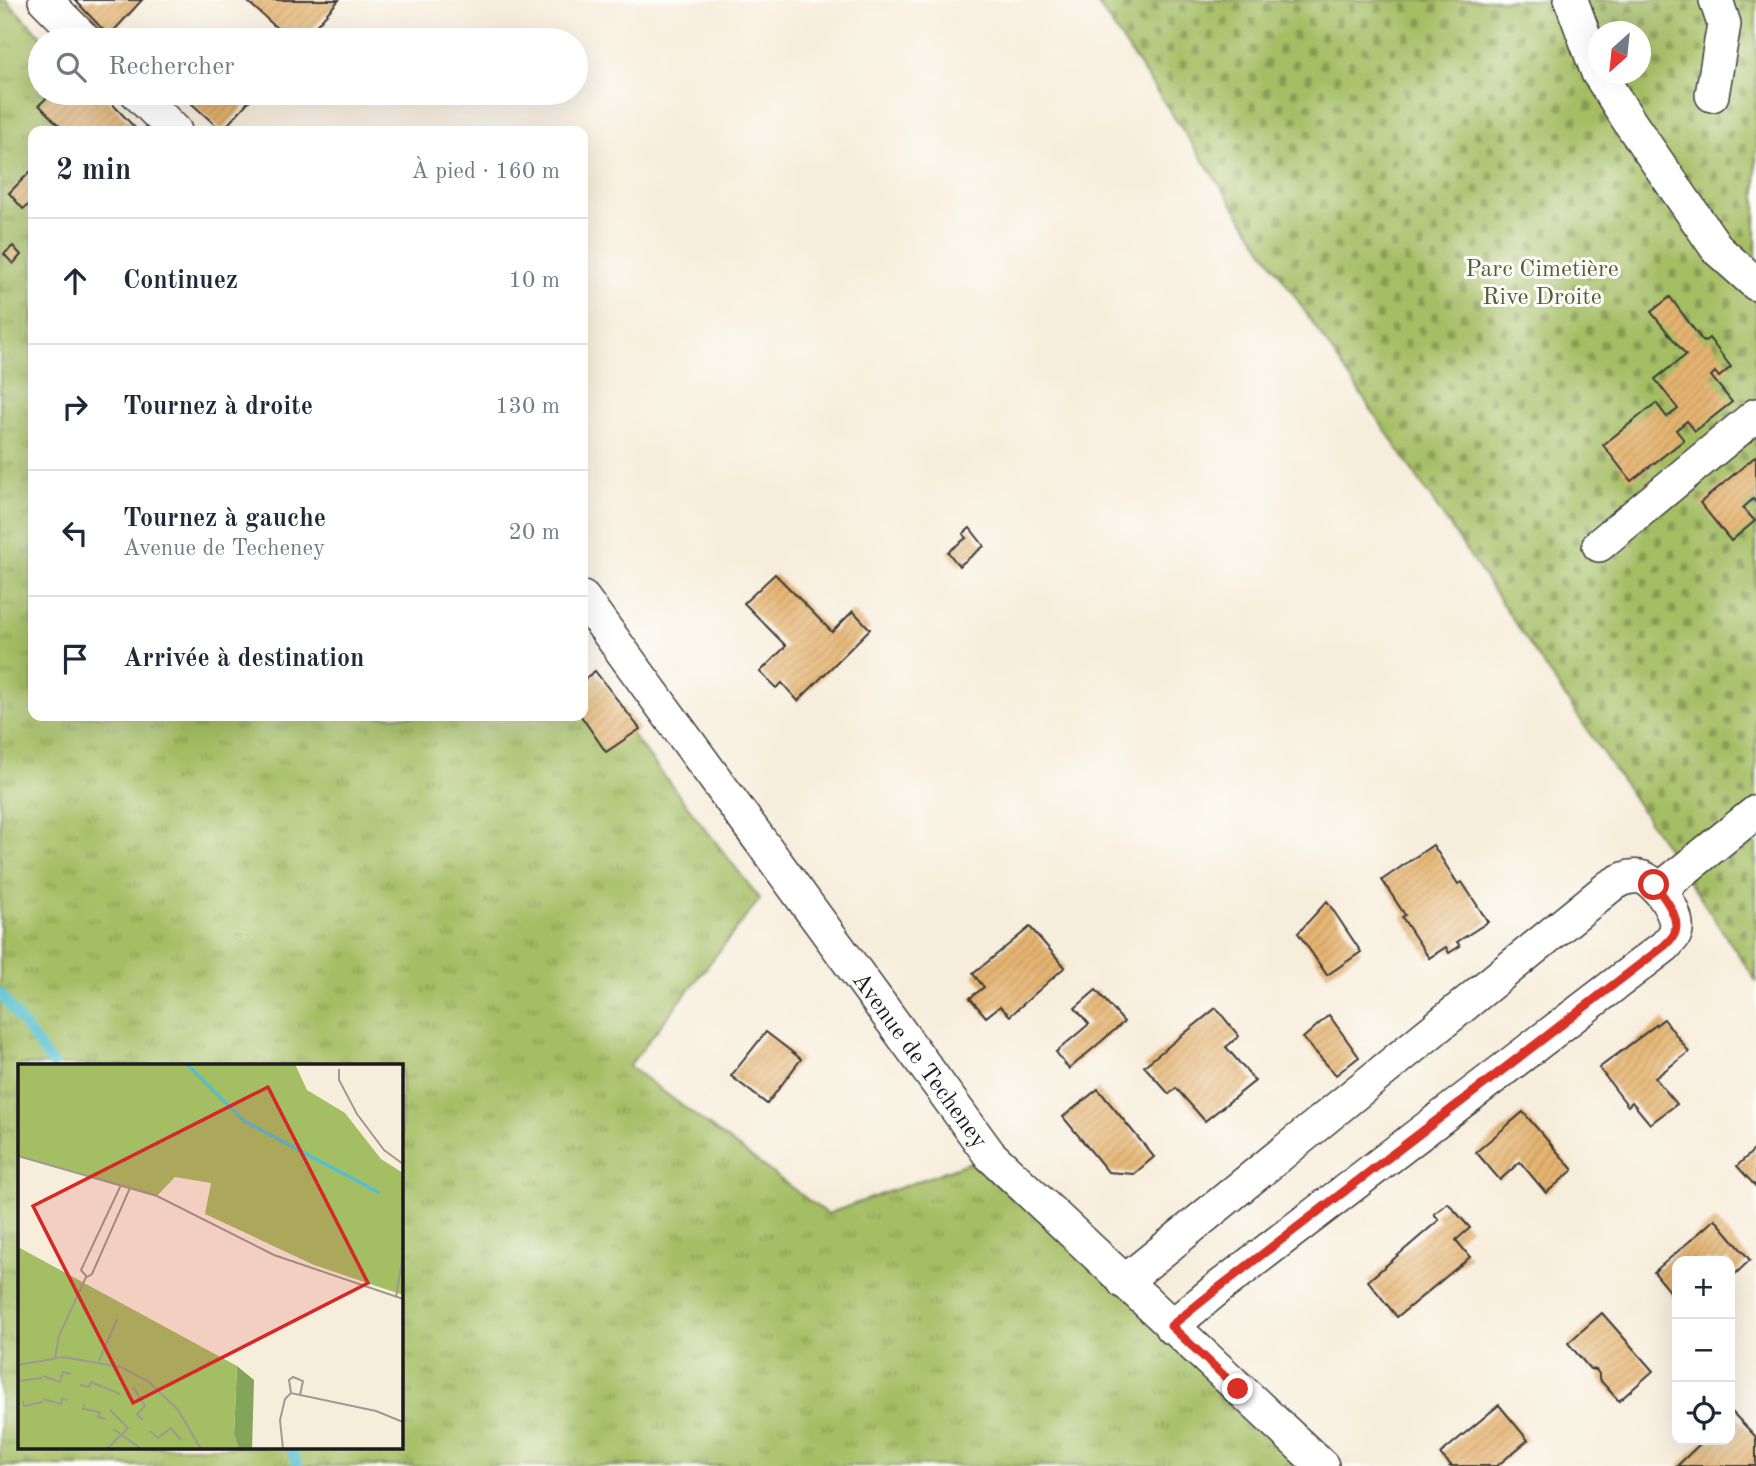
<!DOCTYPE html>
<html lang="fr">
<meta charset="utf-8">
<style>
body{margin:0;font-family:"Old Standard TT",serif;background:#f6f6f7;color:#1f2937}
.controls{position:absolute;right:21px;bottom:21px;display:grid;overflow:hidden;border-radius:14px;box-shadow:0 7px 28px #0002}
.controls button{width:63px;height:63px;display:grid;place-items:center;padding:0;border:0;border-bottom:2px solid #e0e1e3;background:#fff;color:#1f2937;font:35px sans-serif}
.compass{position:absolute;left:1588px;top:21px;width:63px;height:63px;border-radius:50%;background:#fff;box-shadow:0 7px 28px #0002;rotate:207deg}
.stop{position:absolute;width:21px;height:21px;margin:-16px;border:5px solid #d93025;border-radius:50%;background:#fff}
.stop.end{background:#d93025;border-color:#fff;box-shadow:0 2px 7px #0008}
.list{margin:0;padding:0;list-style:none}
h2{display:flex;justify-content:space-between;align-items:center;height:91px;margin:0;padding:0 28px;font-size:30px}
h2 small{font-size:23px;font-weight:400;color:#747a83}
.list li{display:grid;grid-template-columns:46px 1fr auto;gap:21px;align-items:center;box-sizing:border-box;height:126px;padding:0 28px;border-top:2px solid #e0e1e3}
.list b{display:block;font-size:26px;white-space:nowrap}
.list p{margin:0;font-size:23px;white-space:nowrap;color:#747a83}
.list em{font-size:23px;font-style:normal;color:#747a83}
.icon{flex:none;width:38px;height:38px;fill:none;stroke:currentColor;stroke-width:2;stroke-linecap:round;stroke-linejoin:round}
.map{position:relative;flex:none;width:1756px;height:1466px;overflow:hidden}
.search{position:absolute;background:#fff;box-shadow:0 7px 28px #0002;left:28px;top:28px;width:560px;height:77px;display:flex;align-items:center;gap:18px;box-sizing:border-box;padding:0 24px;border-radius:38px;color:#747a83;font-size:26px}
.panel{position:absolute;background:#fff;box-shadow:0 7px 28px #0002;left:28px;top:126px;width:560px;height:595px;border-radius:14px}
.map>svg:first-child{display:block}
.grass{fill:url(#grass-tufts);stroke:#606d40;stroke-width:2;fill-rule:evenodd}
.cemetery{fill:url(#cemetery-stones);stroke:#606d40;stroke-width:2;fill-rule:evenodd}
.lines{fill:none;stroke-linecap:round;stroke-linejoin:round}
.stream{stroke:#55bfd1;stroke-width:10}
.building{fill:url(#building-hatch)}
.minor-casing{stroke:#3d3b39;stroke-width:36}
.minor{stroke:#fff;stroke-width:33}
.route{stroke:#d93025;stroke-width:9}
.labels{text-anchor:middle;stroke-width:6;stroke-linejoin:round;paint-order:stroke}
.park-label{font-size:24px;fill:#525d39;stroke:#fdfcf7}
.street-label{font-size:24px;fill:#1c1c1c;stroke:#fdfcf7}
.inset-river{fill:none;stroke:#55bfd1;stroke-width:3.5}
.inset-road{fill:none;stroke:#9f998f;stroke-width:2}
.view{fill:#d62828;fill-opacity:0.15;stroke:#d62828;stroke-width:3.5}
.inset-edge{fill:none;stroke:#1c1c1c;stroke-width:3.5}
</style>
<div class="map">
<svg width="1756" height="1466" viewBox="0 0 1756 1466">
<defs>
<pattern id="grass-tufts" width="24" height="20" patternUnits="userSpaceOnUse" patternTransform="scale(1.75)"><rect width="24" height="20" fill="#a4be64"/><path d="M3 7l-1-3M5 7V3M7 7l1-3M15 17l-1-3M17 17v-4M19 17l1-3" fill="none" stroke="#859a52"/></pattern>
<pattern id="cemetery-stones" width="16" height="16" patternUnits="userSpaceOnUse" patternTransform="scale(1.75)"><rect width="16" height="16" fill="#a4be64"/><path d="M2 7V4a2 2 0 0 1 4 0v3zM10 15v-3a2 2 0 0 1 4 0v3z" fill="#859a52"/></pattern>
<pattern id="building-hatch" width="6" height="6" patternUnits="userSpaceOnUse" patternTransform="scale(1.75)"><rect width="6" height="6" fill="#e5b471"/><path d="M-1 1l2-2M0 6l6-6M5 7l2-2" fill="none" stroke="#c49a61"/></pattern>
</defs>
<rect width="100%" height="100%" fill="#fdfcf7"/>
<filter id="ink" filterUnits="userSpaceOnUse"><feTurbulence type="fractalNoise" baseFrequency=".0143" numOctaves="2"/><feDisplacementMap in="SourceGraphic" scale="14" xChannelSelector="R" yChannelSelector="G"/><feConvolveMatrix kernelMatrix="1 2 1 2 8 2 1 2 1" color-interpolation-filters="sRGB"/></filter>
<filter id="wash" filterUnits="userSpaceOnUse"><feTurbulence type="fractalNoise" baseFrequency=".00686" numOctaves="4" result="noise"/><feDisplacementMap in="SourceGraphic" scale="28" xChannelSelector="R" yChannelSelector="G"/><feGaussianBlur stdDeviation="1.57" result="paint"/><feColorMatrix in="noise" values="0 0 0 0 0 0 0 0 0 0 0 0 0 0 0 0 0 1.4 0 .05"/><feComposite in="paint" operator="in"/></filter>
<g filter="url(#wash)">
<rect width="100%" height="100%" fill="#f7eddb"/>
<path class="grass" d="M0,0H6L45,40H40V93H96L133,131H33V716H583V672L760,899L629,1066L827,1214L990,1155L1324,1466H0ZM19,1065H401V1447H19Z"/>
<path class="cemetery" d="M1095,0H1756V981L1683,872ZM1598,32H1640V74H1598Z"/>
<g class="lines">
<g class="stream">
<polyline points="0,993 53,1065"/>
<polyline points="290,1447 298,1466"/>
</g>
</g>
<g id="blocks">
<g class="building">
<polygon points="75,0 142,0 109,36"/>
<polygon points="246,0 339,0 303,40 290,40"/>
<polygon points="52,93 102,93 138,131 64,131 39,105"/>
<polygon points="201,93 256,93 222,131 192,104"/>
<polygon points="33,169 33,206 30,204 23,209 9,193"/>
<polygon points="13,246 21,255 13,264 4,254"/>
<polygon points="1670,297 1702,340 1704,342 1709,338 1731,367 1719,377 1715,372 1711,376 1732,402 1695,431 1687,421 1676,430 1684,440 1631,481 1603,445 1656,403 1667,417 1678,409 1655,379 1686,355 1651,312"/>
<polygon points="1756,456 1756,503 1753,499 1743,508 1755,521 1731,541 1700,503"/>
<polygon points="970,528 984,546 959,566 948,552 966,538 963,534"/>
<polygon points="775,574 832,632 853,611 870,629 798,701 782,683 776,688 760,672 786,646 744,603"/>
<polygon points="595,671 640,729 606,752 581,716 583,680"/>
<polygon points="1433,845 1458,884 1462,882 1488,922 1457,942 1460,946 1449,953 1446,947 1429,958 1402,917 1405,915 1382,880"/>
<polygon points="1327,901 1361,952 1327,975 1298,933"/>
<polygon points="1030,927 1065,967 1010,1016 1000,1006 986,1017 970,998 984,987 973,974"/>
<polygon points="1096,990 1124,1022 1069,1069 1056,1052 1089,1024 1075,1008"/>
<polygon points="1216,1008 1239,1036 1226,1047 1255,1081 1205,1121 1176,1088 1169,1094 1144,1066"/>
<polygon points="1329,1015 1359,1057 1336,1075 1303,1038"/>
<polygon points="1664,1019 1689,1052 1655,1078 1677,1104 1650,1124 1632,1102 1628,1106 1599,1068"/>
<polygon points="766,1032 801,1059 767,1104 731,1076"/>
<polygon points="1098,1089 1154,1157 1134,1174 1108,1172 1063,1117"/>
<polygon points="1523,1112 1573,1170 1546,1193 1520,1162 1500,1180 1476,1152"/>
<polygon points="1756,1148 1756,1187 1737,1166"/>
<polygon points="1448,1203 1470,1228 1456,1240 1470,1257 1397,1317 1368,1281 1439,1220 1434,1214"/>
<polygon points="1715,1219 1750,1260 1730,1279 1730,1261 1677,1261 1677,1300 1654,1272"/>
<polygon points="1602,1313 1653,1371 1619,1401 1599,1379 1599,1374 1596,1370 1590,1369 1568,1343"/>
<polygon points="1499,1405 1528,1440 1497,1466 1450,1466 1451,1465 1440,1454"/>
<polygon points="1732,1412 1756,1437 1756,1466 1677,1466 1704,1440 1730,1440 1730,1414"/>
</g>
</g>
</g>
<g filter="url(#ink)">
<use href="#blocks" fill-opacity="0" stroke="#3d3b39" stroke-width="2"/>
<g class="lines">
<g class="minor-casing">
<g id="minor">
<polyline points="45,0 85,40"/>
<polyline points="1571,0 1598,73"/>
<polyline points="1599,74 1631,124 1718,250 1756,284"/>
<polyline points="137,93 175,131"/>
<polyline points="1712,95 1724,24 1716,0"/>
<polyline points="1599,545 1756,415"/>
<path id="s1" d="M583,598L990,1155L1322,1466"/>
<polyline points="1659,890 1756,812"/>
<path d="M1124,1282L1609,887C1619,881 1628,875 1640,877C1657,880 1682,917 1675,934C1673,938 1667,943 1665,946L1217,1289L1171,1327"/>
</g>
</g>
<use href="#minor" class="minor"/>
</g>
</g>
<g class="lines" filter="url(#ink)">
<path class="route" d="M1238,1389L1171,1326L1217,1289L1664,946C1668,942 1674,937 1675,932C1680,917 1664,896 1654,885"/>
</g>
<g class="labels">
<g class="park-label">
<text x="1542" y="276">Parc Cimetière<tspan x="1542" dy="28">Rive Droite</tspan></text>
</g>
<g class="street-label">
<text dy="8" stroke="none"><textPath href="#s1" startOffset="572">Avenue de Techeney</textPath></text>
</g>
</g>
<g transform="translate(18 1064)">
<rect width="385" height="385" fill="#f7eddb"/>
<path d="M0,0H277L289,26L327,49L363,95L385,109V231L296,201L187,150L193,119L157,113L139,132L0,92Z" fill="#a4be64"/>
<path d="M219,302L236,316L234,385H221L216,371Z" fill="#83a55a"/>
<path d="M0,183L219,302L216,371L221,385H0Z" fill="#a4be64"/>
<path class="inset-river" d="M169,0L226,57L362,129"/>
<path class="inset-road" d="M321,5V16L339,50L366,86L385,100M0,92L139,132L256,191L385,235M103,121L63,206L69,213L74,210L112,124M378,233L385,191M37,294L41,272L68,213M81,297L99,255M0,301L45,293L103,303L131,318L160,346L183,385M25,312L42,318L45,308L53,310M0,317L24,314M62,321L71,323L73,318L102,330M115,323L127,342L119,350L125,356M273,329L271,316L275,313L285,317L282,331M25,335L43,340L44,335L50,336M5,337L6,342L25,338M66,340L65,345L82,348L80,353L87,355M95,365L124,385M132,367L140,374L153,364L163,376M89,385L110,364L92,346M265,385L262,356L267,335L273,329L358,347L385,358"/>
<path class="view" d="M250,23L350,219L115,339L15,142Z"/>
<rect width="385" height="385" class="inset-edge"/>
</g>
</svg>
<div class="controls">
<button>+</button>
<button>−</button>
<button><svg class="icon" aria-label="locate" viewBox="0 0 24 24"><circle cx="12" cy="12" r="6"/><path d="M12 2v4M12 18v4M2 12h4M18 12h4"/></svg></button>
</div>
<svg class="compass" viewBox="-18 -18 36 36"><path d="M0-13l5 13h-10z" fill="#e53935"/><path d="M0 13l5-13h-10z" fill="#747a83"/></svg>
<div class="stop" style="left:1654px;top:885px"></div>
<div class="stop end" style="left:1238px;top:1389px"></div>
<div class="search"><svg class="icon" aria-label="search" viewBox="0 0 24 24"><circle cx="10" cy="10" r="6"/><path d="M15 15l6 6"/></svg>Rechercher</div>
<section class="panel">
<h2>2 min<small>À pied · 160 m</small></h2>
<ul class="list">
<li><svg class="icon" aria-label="ahead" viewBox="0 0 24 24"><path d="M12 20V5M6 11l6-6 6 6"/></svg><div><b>Continuez</b></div><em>10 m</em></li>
<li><svg class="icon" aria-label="right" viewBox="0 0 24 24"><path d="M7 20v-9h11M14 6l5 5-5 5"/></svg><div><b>Tournez à droite</b></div><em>130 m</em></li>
<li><svg class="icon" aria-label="left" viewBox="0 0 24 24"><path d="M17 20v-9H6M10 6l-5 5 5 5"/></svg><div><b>Tournez à gauche</b><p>Avenue de Techeney</p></div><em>20 m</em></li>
<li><svg class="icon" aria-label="arrive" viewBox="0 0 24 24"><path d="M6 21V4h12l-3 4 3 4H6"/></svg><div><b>Arrivée à destination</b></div></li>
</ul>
</section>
</div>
